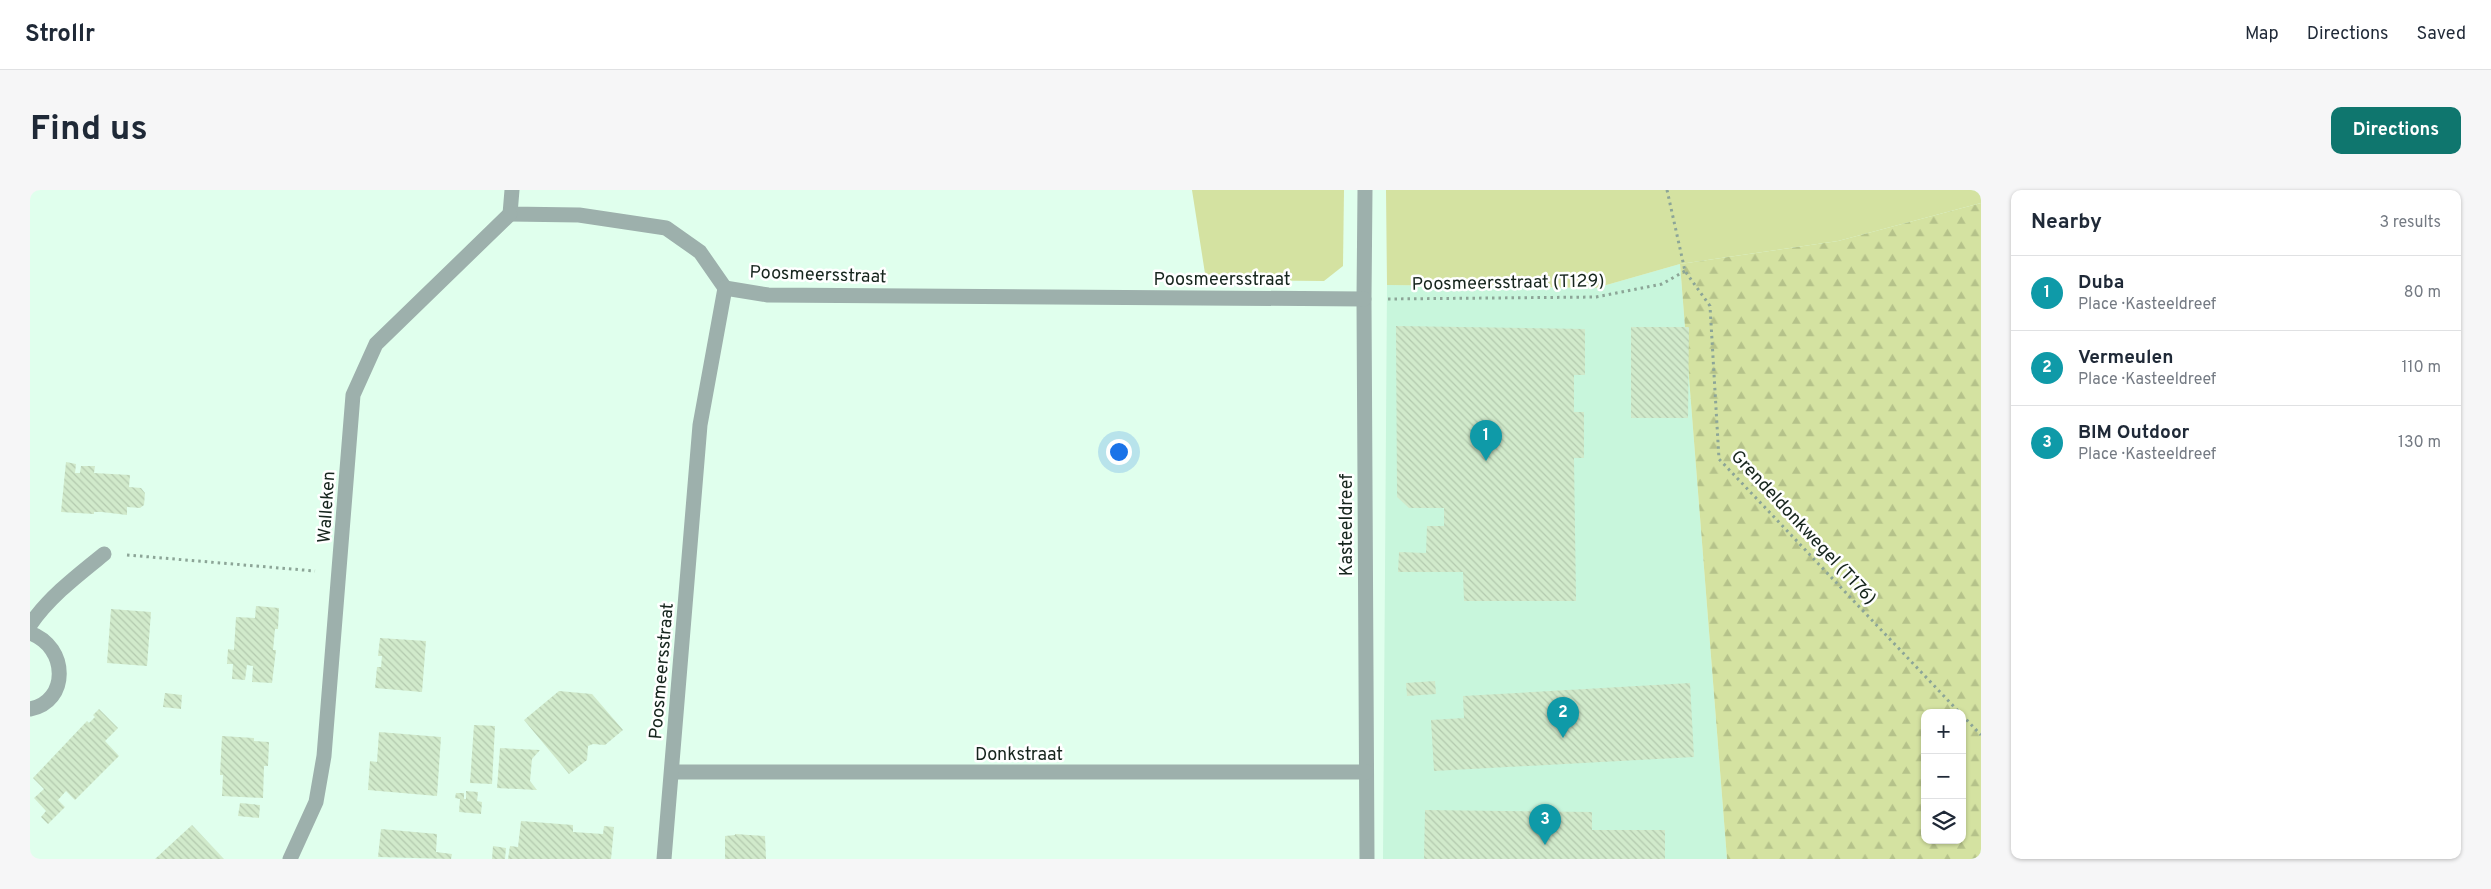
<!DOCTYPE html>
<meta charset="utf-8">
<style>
body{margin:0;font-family:Overpass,sans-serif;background:#f6f6f7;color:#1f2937}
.controls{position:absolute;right:15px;bottom:15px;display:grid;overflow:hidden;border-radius:10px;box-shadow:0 1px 4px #0004}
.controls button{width:45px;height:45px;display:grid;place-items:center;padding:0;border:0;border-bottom:1px solid #e0e1e3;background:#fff;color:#1f2937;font:25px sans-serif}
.you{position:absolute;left:1088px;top:261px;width:18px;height:18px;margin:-12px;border:4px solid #fff;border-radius:50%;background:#1a73e8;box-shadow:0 0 0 8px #1a73e833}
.badge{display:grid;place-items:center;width:32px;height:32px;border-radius:50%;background:#0f766e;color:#fff;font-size:16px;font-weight:700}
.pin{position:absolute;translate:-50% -41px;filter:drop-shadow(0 1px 2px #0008)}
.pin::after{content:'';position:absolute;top:26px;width:18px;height:15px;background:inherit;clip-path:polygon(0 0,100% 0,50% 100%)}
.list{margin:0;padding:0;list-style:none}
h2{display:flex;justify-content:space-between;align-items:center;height:65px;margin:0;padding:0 20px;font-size:21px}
h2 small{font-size:16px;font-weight:400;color:#747a83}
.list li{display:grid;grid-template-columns:32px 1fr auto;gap:15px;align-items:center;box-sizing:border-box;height:75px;padding:0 20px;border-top:1px solid #e0e1e3}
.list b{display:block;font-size:19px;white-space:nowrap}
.list p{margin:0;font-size:16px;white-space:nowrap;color:#747a83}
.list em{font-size:16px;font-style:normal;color:#747a83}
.icon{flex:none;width:28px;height:28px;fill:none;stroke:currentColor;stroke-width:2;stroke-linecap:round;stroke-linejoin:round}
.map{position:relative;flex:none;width:1951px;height:669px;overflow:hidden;border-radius:10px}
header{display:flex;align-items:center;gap:30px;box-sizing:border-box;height:70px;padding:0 25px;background:#fff;border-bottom:1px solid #e0e1e3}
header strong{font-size:24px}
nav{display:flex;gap:28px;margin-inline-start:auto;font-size:18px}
.intro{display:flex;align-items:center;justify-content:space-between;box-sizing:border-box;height:120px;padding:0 30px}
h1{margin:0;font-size:35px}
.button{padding:12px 22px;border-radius:10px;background:#0f766e;color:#fff;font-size:18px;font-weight:700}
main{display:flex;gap:30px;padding:0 30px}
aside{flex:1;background:#fff;border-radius:10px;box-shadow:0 1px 4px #0004}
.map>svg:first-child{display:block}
.built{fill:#c8f6dc}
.green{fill:#d4e2a1}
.forest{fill:url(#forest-firs);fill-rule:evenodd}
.building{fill:url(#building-back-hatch)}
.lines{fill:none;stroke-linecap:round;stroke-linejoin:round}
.path{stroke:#8ca597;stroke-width:3;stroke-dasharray:2.5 4;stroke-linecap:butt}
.street{stroke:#9db0ac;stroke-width:15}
.labels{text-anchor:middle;stroke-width:5;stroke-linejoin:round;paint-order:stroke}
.street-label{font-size:18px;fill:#16251d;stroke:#fff}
</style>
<header>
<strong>Strollr</strong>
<nav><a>Map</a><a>Directions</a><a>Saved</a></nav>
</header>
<div class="intro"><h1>Find us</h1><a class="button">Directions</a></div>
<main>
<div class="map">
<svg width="1951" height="669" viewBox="0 0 1951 669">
<defs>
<pattern id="forest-firs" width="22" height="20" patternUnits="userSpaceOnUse" patternTransform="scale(1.25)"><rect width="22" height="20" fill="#d4e2a1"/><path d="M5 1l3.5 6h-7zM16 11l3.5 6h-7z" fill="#b5c28a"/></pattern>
<pattern id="building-back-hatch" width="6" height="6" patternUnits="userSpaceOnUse" patternTransform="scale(1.25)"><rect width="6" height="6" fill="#d1eacb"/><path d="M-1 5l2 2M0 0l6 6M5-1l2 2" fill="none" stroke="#b3c9ae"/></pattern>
</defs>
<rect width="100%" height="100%" fill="#e0ffed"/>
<polygon class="built" points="1650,74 1697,669 1353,669 1357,95 1566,98"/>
<g class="green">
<polygon points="1162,0 1314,0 1313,76 1294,91 1176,90"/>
<polygon points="1356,0 1951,0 1951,13 1808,51 1650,74 1566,98 1357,95"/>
</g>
<path class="forest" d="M1951,13V669H1697L1650,74L1808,51ZM1895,523H1932V650H1895Z"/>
<g class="building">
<polygon points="1366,136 1555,139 1555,185 1544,185 1544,222 1554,222 1554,268 1544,268 1546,411 1434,411 1433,382 1368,382 1369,362 1396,363 1397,336 1414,336 1414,318 1379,318 1367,307"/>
<polygon points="1601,137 1659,137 1658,228 1601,228"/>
<polygon points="36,272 46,274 45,283 50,283 51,276 65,276 64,283 100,285 99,297 111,298 115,303 114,315 110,318 97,317 97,325 72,322 64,322 64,324 31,322"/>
<polygon points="226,416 249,418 248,439 245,439 243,460 246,460 242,493 222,492 223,476 217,475 215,490 202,489 203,474 197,474 198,459 204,460 206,427 225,428"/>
<polygon points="81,419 121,422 117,476 77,473"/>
<polygon points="350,448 396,451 392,502 345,498 347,477 351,477 352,466 348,466"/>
<polygon points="1405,491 1406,504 1377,506 1376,493"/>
<polygon points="1660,493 1664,567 1404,581 1401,530 1434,528 1433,506"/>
<polygon points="529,501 562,504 593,540 575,555 563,554 558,556 557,570 539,584 494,530"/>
<polygon points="135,503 152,505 151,519 133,517"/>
<polygon points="69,519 88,538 75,551 89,566 45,610 36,601 28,610 35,617 18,634 11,627 16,621 4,608 14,599 3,588 57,531 59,533 65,527 63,525"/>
<polygon points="444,535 465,536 462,594 440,593"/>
<polygon points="349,542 411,547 407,606 338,600 340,571 347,572"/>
<polygon points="192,546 224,548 224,551 239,552 238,576 234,576 233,608 192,606 193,585 190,585"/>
<polygon points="470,558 510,560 502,569 500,591 507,600 467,598"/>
<polygon points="436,601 448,602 447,611 452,612 451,624 429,622 430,609 425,608 426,603 434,603 434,609 436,609"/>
<polygon points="210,613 230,615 229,628 208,626"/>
<polygon points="1395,620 1562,622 1562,640 1635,640 1635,669 1394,669"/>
<polygon points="491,631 543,635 543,642 573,644 574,636 584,637 581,669 478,669 480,656 488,657"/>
<polygon points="162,635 194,669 125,669"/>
<polygon points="351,639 407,644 406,662 422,664 421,669 348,667"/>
<polygon points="705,644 735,646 736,669 695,669 695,646 705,645"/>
<polygon points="463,656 476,658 475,669 462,669"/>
</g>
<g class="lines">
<g class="path">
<polyline points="1637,0 1655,81 1680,116 1689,269 1930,523"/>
<polyline points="1358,109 1566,107 1632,94 1655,81"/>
<polyline points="97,365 285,381"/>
<polyline points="1932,525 1951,545"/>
</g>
<g class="street">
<polyline points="482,0 480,24 549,25 636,38 670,62 695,98"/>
<polyline points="1335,0 1334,109 1337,669"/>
<polyline points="695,98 738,105 1334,109"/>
<path d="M0,435C19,407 48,385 74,364"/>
<path d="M0,443C39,457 39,512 0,519"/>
<polyline points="642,582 1336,582"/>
<polyline points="260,669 286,612 294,566 323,205 346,154 480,24"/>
<polyline points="634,669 670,235 695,98"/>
</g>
</g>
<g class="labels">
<g class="street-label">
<text transform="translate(788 84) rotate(2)" y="6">Poosmeersstraat</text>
<text x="1192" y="95">Poosmeersstraat</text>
<text transform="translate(1478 92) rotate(-1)" y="6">Poosmeersstraat (T129)</text>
<text transform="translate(296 317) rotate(-86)" y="6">Walleken</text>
<text transform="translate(1316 335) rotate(-90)" y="6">Kasteeldreef</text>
<text transform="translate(1774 337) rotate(47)" y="6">Grendeldonkwegel (T176)</text>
<text transform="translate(631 481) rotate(-85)" y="6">Poosmeersstraat</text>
<text x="989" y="570">Donkstraat</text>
</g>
</g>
</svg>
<div class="controls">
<button>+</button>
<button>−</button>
<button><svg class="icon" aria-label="layers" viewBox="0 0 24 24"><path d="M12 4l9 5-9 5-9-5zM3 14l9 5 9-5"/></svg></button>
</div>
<div class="you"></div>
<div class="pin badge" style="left:1456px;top:271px;background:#0f9aa8">1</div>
<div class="pin badge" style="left:1533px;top:548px;background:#0f9aa8">2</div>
<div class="pin badge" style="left:1515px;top:655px;background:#0f9aa8">3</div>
</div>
<aside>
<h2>Nearby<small>3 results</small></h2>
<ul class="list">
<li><span class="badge" style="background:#0f9aa8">1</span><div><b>Duba</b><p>Place · Kasteeldreef</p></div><em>80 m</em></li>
<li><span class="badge" style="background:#0f9aa8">2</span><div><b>Vermeulen</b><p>Place · Kasteeldreef</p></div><em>110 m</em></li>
<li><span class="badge" style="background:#0f9aa8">3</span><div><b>BIM Outdoor</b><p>Place · Kasteeldreef</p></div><em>130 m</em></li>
</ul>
</aside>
</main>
